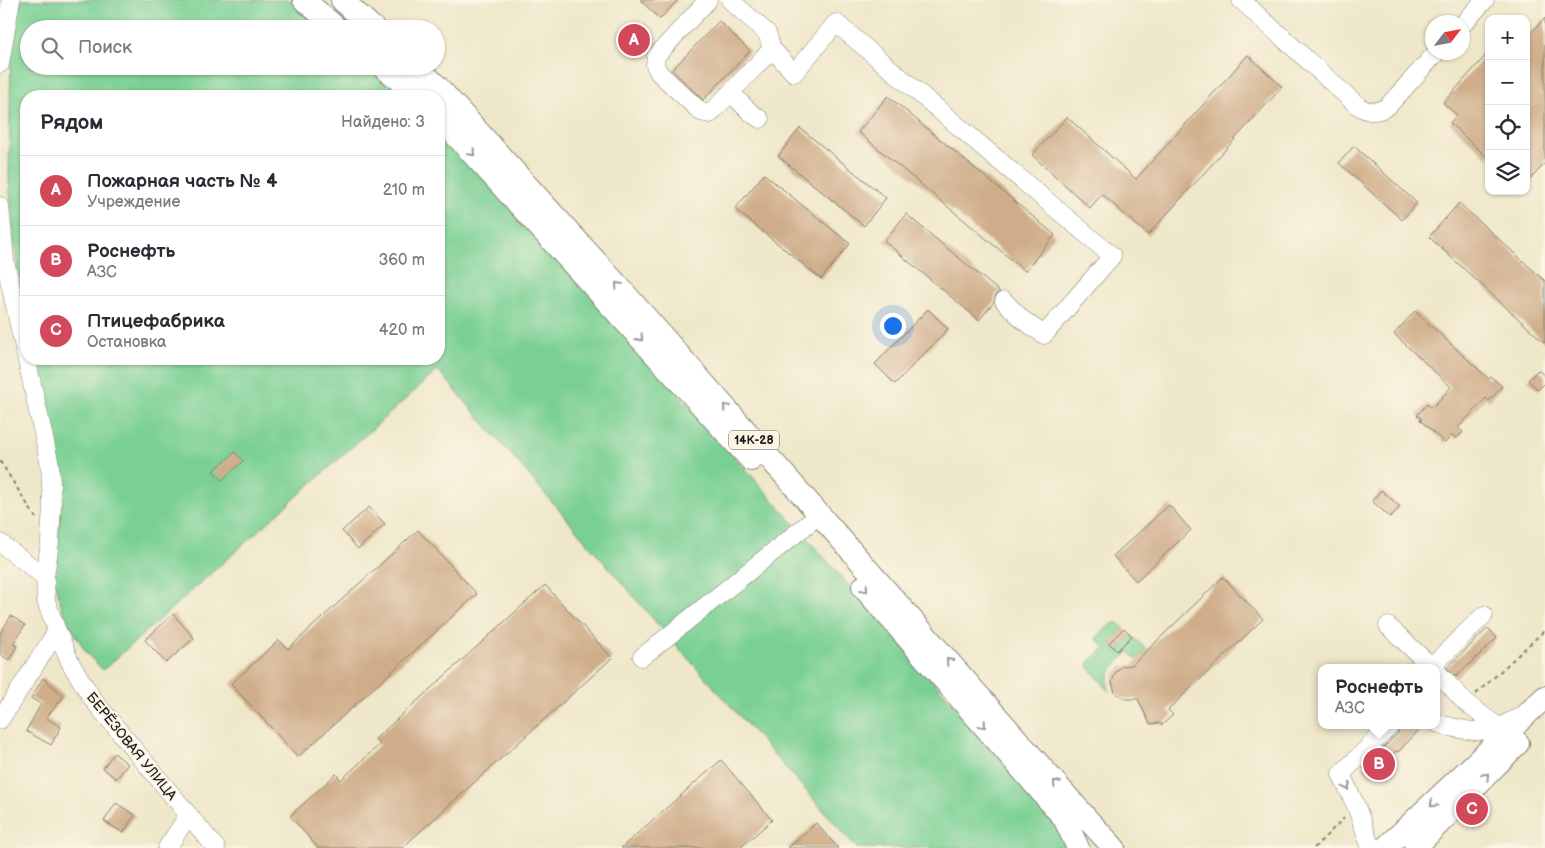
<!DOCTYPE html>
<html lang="ru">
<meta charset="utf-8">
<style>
body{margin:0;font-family:"Balsamiq Sans",sans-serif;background:#f2f2f3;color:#2b2b33}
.controls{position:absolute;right:15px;top:15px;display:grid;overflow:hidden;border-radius:10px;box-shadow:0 1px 4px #0004}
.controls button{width:45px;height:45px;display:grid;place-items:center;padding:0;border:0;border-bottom:1px solid #e1e1e2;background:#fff;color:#2b2b33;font:25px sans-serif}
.compass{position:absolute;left:1425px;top:15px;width:45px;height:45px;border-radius:50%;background:#fff;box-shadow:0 1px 4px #0004;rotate:58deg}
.you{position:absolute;left:892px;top:325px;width:18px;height:18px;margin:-12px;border:4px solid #fff;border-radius:50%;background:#1a73e8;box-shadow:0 0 0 8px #1a73e833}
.badge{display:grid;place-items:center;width:32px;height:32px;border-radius:50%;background:#d1495b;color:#fff;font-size:16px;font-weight:700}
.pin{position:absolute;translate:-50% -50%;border:2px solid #fff;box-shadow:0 1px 5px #0006}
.popup{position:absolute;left:1318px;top:664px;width:122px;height:65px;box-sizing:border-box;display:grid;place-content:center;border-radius:10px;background:#fff;filter:drop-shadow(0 1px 4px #0005);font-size:16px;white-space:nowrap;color:#7c7c81}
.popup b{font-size:19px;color:#2b2b33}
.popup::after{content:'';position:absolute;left:50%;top:100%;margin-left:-10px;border:10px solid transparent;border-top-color:#fff}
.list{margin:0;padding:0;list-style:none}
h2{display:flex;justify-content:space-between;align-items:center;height:65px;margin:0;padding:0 20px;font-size:21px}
h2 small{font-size:16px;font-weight:400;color:#7c7c81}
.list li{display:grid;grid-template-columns:32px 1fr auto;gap:15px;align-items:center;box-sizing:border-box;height:70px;padding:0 20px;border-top:1px solid #e1e1e2}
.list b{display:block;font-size:19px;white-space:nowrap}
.list p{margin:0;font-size:16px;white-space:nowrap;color:#7c7c81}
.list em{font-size:16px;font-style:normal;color:#7c7c81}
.icon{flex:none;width:28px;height:28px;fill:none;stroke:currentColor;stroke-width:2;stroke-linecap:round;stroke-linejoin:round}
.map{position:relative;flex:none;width:1545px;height:848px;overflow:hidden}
.search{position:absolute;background:#fff;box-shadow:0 1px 4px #0004;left:20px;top:20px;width:425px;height:55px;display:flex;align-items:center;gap:12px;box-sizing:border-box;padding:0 18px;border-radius:28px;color:#7c7c81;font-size:19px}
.panel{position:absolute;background:#fff;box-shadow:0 1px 4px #0004;left:20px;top:90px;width:425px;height:275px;border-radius:20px}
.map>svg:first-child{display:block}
.green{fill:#7ad094;stroke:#4b7658}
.building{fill:#cfad8a}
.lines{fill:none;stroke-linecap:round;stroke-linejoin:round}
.minor-casing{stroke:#868272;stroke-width:19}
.major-casing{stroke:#868272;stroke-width:24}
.path{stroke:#868272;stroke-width:2;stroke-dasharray:4 4;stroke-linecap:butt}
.minor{stroke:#fff;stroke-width:18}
.major{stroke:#fff;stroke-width:22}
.oneway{stroke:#999}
.labels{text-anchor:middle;stroke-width:4;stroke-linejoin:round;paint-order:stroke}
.shield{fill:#fcf5e5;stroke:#5f5d58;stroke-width:1}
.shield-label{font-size:12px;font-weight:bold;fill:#1c1c1c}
.street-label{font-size:14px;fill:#1c1c1c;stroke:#fcf5e5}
</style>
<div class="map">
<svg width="1545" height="848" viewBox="0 0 1545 848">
<rect width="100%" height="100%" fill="#fcf5e5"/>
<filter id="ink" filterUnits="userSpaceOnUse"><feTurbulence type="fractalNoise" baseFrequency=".02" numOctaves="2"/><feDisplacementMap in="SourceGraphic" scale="10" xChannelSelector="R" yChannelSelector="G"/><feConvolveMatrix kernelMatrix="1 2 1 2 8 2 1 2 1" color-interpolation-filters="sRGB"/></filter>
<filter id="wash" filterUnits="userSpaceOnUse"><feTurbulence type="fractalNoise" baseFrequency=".0096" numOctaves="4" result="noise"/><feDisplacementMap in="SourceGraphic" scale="20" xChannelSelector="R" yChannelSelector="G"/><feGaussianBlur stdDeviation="1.12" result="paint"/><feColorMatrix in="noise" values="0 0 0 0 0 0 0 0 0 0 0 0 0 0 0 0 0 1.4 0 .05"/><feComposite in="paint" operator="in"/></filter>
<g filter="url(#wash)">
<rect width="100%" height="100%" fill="#efe7c9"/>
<g class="green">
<polygon points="21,0 293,0 327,29 29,29 29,66 371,66 407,96 26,96 26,313 16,260 9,181 11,44"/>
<polygon points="439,124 900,643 1063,829 1071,848 857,848 654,620 438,370 103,670 87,654 64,615 53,576 62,503 35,359 439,359"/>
<path d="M1116,622L1120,624L1124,628L1109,643L1117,651L1132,636L1147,650L1137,659L1129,652C1117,663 1104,673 1109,691L1090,669L1088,665L1090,661L1105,648L1096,638L1109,626Z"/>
</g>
<g id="blocks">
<g class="building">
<polygon points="640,0 678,0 660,19"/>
<polygon points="1545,18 1545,163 1526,184 1526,38"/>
<polygon points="719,21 750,51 703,100 672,70"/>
<polygon points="1489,52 1489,159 1450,123 1457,115 1443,103"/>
<polygon points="1248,55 1282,87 1148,235 1102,194 1090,208 1032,155 1067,117 1136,179"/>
<polygon points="888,96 1055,235 1025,271 858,132"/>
<polygon points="800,128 886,198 864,226 778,156"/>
<polygon points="1354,146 1417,203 1402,220 1339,163"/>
<polygon points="764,174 850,244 821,279 735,209"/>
<polygon points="1459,203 1545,281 1545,343 1429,237"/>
<polygon points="906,214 1000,292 996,294 994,302 979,320 884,241"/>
<polygon points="928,309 948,329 895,384 875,364"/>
<polygon points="1415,311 1489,379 1491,377 1502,386 1489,401 1486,398 1458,428 1463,432 1456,439 1452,435 1445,443 1420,420 1422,419 1417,415 1427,404 1432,408 1451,387 1394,334"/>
<polygon points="1538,370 1545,376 1545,383 1538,390 1528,380"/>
<polygon points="235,452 243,461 222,480 213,471"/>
<polygon points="1381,490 1400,507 1390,517 1372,501"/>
<polygon points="1169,505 1191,530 1136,581 1113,556"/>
<polygon points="369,507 385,524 358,549 342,531"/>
<polygon points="418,530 477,594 298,757 231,684 279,640 288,649"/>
<polygon points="1223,577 1263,619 1168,710 1173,715 1162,725 1159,723 1150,724 1138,699 1125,699 1115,692 1112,682 1115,673 1122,666 1132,665"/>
<polygon points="545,585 612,658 402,848 318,848 290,816 336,774 341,780 380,744 375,739"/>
<polygon points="173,614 194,638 166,663 145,640"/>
<polygon points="11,616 25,625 13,644 17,646 9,660 0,654 0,634"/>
<polygon points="1124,628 1132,636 1117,651 1109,643"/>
<polygon points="1488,628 1497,638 1456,677 1447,668"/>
<polygon points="43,678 64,696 46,718 61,727 51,745 26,731 41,704 31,698"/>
<polygon points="1401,725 1424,725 1398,752 1396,751 1371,776 1363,768 1398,733"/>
<polygon points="114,753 128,764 116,779 103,768"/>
<polygon points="721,760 772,820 740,848 621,848"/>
<polygon points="116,803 135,815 123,833 104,821"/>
<polygon points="816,823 838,848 788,848"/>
</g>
</g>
</g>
<g filter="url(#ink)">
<use href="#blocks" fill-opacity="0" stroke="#868272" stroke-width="1"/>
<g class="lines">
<g class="minor-casing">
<g id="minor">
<polyline points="708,0 656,56 655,65 659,73 701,112 710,114 772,49"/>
<polyline points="730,0 767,33 772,49 794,73 836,23 1112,256 1044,335 1023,320 1004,301"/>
<path d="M1241,0L1358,106C1369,113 1377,113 1388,106L1437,52"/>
<polyline points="1462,25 1485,0"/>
<polyline points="0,64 11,0"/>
<polyline points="731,93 750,112 760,119"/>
<polyline points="0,206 5,261 50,465 52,503 50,542 45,577"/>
<polyline points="0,543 45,577 46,601 57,631 71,664 94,701 216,848"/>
<polyline points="1388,626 1433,668"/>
<polyline points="642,657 809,523"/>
<polyline points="1432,666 1484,615"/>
<polyline points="1436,671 1466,703 1505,732"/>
<polyline points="0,720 57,631"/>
<path d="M1436,723C1470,732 1484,737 1515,719"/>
<polyline points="167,848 188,816"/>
<polyline points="1371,848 1356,806 1341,774 1391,725"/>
</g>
</g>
<g class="major-casing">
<g id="major">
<polyline points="304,0 338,29"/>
<polyline points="342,0 374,29"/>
<polyline points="382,66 417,96"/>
<polyline points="415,66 436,85 621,289 1088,820 1114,848"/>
<polyline points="439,117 751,460"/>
<polyline points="863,587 1064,818 1078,848"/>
<polyline points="1385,848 1545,697"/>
<polyline points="1415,848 1518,743"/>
</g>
</g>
<g class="path">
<polyline points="0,461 36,518"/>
<polyline points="1476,694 1545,630"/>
<polyline points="1314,848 1344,818"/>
</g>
<use href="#minor" class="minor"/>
<use href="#major" class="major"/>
</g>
<defs><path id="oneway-chevron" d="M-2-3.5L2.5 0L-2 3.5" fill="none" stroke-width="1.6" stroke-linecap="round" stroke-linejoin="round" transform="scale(1.25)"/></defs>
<g class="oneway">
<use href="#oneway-chevron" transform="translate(472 153) rotate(48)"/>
<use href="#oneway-chevron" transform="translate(618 285) rotate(-132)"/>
<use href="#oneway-chevron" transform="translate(640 338) rotate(48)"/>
<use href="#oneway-chevron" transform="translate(726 407) rotate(-131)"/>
<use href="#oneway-chevron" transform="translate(865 589) rotate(50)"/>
<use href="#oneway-chevron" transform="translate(949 661) rotate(-131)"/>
<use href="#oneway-chevron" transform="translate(983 725) rotate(49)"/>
<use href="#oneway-chevron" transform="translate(1486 776) rotate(-46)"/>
<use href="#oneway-chevron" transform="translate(1056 783) rotate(-131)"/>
<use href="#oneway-chevron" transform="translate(1347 787) rotate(64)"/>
<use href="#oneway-chevron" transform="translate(1433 804) rotate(137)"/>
</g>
</g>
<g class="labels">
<rect class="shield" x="729" y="430.5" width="50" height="19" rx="4"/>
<g class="shield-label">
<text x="754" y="444">14К-28</text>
</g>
<g class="street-label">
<text transform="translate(132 746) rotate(51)" y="5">БЕРЁЗОВАЯ УЛИЦА</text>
</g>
</g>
</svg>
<div class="controls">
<button>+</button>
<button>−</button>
<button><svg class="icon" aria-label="locate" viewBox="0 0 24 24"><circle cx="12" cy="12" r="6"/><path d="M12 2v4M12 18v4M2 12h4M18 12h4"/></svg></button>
<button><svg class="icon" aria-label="layers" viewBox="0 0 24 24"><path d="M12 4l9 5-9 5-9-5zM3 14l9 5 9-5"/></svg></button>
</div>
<svg class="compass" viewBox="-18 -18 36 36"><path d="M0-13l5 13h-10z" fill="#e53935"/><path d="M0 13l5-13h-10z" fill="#7c7c81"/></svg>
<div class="you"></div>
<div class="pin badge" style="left:634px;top:40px">A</div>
<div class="pin badge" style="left:1379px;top:764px">B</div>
<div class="popup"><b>Роснефть</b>АЗС</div>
<div class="pin badge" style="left:1472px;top:809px">C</div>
<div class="search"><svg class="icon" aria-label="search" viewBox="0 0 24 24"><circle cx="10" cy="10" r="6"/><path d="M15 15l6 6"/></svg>Поиск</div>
<section class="panel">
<h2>Рядом<small>Найдено: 3</small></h2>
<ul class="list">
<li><span class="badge">A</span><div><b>Пожарная часть № 4</b><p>Учреждение</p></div><em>210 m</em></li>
<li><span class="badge">B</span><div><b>Роснефть</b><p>АЗС</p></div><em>360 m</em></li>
<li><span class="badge">C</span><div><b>Птицефабрика</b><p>Остановка</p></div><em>420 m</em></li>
</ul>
</section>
</div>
